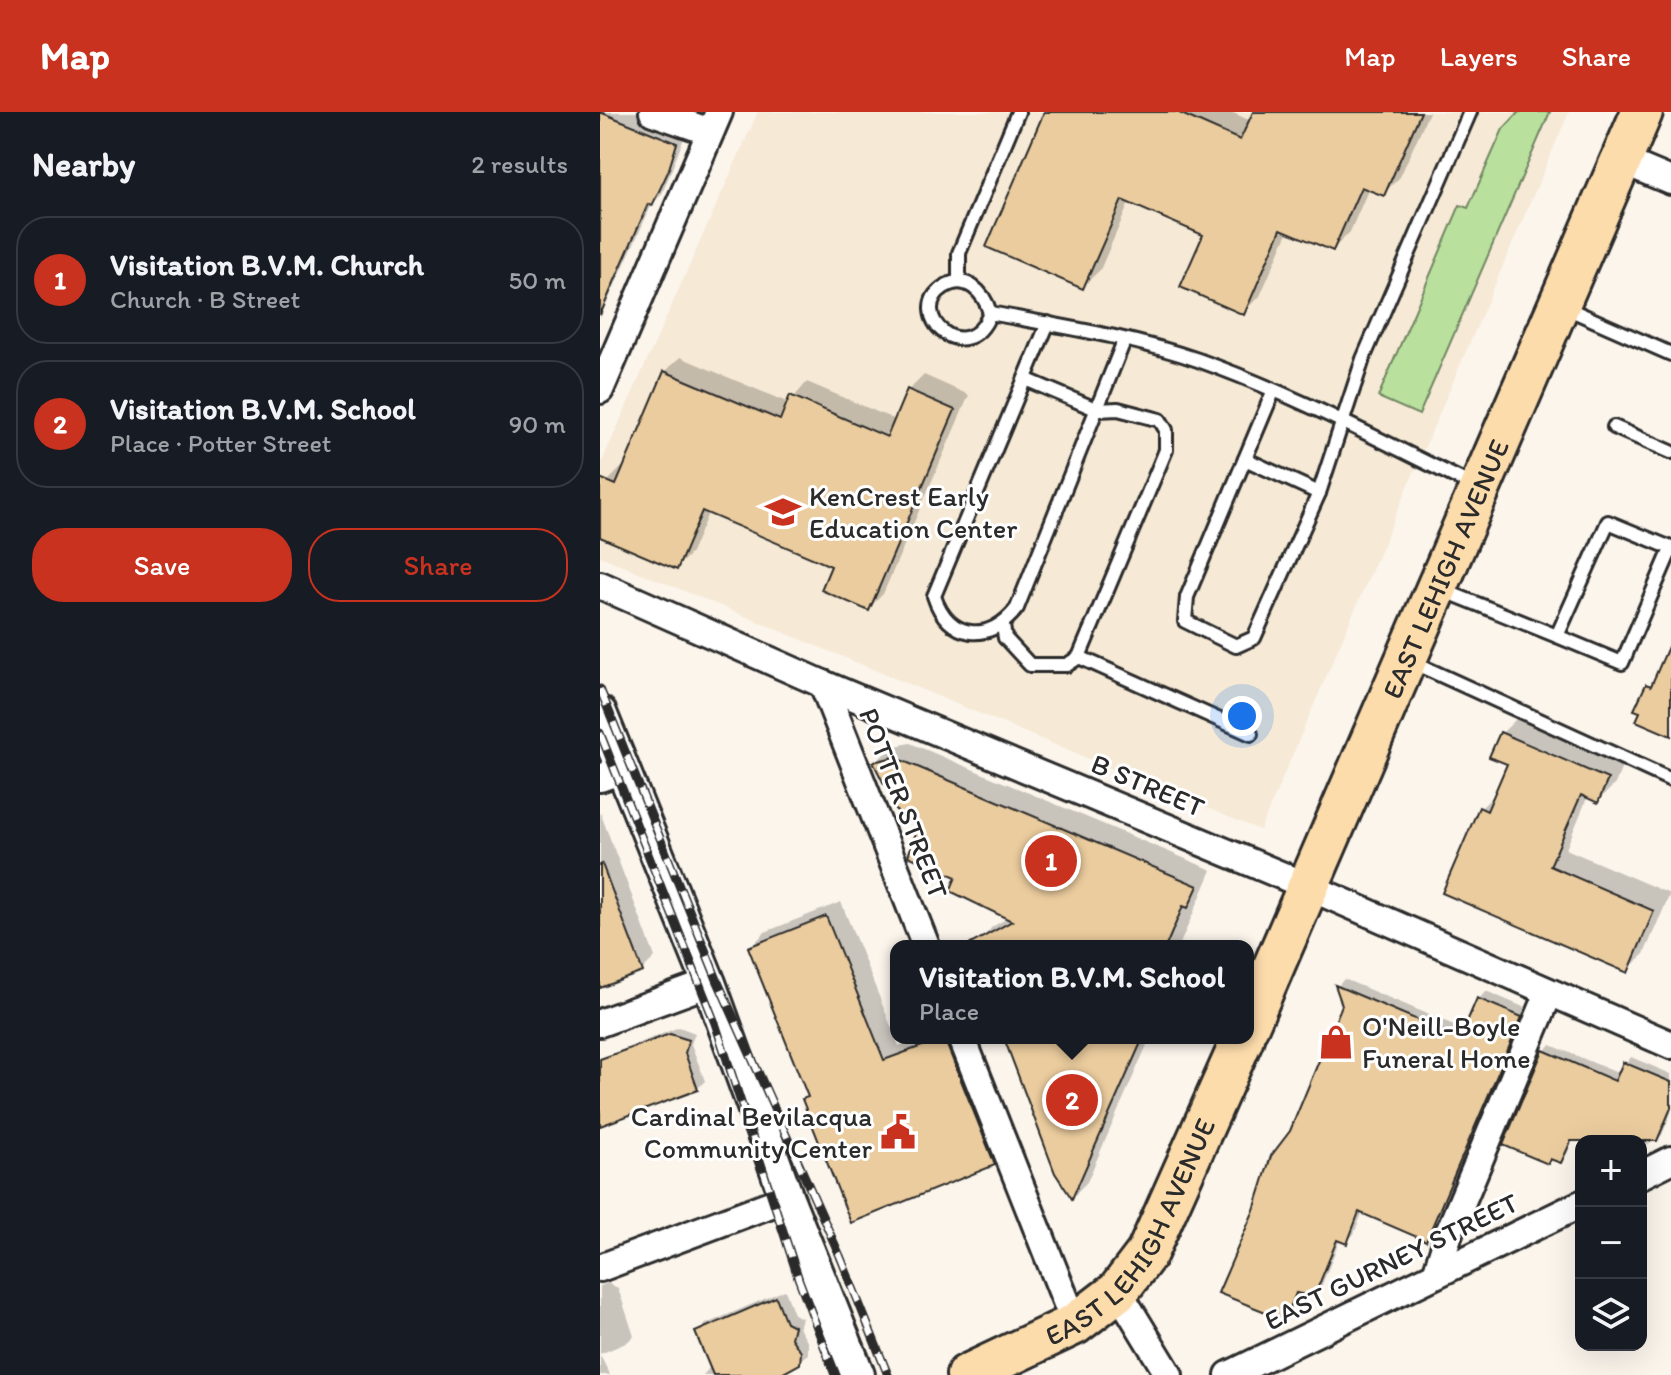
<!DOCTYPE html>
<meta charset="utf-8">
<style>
body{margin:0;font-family:Itim,sans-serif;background:#242831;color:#f1f3f6}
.controls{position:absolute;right:24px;bottom:24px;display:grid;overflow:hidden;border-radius:16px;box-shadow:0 8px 32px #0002}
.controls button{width:72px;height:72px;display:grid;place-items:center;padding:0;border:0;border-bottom:2px solid #363941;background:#171b24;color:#f1f3f6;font:40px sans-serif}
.you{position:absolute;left:642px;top:604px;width:28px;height:28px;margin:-20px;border:6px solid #fff;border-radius:50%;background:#1a73e8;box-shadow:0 0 0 12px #1a73e833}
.badge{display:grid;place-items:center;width:52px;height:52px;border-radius:50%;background:#c8321e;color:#fff;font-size:26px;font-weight:700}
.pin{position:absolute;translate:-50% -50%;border:4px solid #fff;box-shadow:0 2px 8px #0006}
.popup{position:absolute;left:290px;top:828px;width:364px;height:104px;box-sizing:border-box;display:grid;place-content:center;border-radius:16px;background:#171b24;filter:drop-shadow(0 2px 6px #0005);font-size:26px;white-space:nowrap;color:#9ea1a6}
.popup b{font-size:30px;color:#f1f3f6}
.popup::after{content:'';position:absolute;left:50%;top:100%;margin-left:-16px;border:16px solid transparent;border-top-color:#171b24}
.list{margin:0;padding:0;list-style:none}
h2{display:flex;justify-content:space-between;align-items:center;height:104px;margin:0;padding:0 32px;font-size:34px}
h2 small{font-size:26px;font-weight:400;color:#9ea1a6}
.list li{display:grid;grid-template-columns:52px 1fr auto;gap:24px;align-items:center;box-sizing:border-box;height:128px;margin:0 16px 16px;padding:0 16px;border:2px solid #363941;border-radius:32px}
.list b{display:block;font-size:30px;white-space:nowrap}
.list p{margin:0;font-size:26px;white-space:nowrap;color:#9ea1a6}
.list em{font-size:26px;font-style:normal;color:#9ea1a6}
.actions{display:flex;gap:16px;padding:24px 32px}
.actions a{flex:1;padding:18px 0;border:2px solid #c8321e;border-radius:32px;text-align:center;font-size:28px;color:#c8321e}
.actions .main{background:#c8321e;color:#fff}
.icon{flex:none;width:44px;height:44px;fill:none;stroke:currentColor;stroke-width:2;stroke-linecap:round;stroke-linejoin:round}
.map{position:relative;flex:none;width:1071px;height:1263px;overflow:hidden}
header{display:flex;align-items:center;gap:48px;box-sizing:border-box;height:112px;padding:0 40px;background:#c8321e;color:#fff}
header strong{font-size:38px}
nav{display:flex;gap:44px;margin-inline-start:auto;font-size:28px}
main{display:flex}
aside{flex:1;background:#171b24}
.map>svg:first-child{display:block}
.built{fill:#f6e9d5}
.green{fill:#b9e19d;stroke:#728664;stroke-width:2}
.shadow{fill:#0003}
.building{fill:#ebcc9e;stroke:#2b2b2b;stroke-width:2}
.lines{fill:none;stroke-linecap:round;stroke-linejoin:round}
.service-casing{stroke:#2b2b2b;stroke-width:18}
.minor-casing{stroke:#2b2b2b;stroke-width:32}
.tertiary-casing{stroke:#2b2b2b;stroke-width:38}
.primary-casing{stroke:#2b2b2b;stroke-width:46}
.service{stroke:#fff;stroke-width:12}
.minor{stroke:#fff;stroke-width:26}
.tertiary{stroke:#fff;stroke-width:32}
.primary{stroke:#fddcac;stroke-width:40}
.rail-casing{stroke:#2b2b2b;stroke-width:9}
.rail{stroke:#fff;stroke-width:6;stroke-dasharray:18;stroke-linecap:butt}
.labels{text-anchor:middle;stroke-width:6;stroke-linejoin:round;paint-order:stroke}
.poi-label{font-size:28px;fill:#2b2b2b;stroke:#fff;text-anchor:start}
.street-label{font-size:28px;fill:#2b2b2b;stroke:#fff}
</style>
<header>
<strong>Map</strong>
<nav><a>Map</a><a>Layers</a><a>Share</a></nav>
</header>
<main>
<aside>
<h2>Nearby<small>2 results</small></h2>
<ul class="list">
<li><span class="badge">1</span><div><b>Visitation B.V.M. Church</b><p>Church · B Street</p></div><em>50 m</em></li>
<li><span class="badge">2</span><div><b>Visitation B.V.M. School</b><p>Place · Potter Street</p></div><em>90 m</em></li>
</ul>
<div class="actions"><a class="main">Save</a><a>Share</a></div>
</aside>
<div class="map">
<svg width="1071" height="1263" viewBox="0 0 1071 1263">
<rect width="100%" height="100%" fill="#fbf5ec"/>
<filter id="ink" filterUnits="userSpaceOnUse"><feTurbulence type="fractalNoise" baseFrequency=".0125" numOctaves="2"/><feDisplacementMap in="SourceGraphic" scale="16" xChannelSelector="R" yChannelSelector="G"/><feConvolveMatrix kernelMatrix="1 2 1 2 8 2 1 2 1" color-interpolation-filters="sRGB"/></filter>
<g filter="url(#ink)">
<polygon class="built" points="158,0 969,0 660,718 0,444 0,354"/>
<polygon class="green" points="919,0 950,0 819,303 778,285 860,93 868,96 903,17"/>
<g class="shadow">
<polygon points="0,0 38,0 86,21 62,82 52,92 0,206"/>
<polygon points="447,0 631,0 651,9 655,0 829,0 800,65 783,82 769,76 750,120 733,137 689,118 660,184 643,200 605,122 530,89 500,158 483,174"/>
<polygon points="80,245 189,291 207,270 296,308 309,278 324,263 369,283 283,482 269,496 234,453 109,399 91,441 77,455 0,422 0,387 7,370 22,355 25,356 65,260"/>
<polygon points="919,604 1024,650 1015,672 998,689 988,684 966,737 1070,782 1044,842 1027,858 881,696 898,679 910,651 902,621"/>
<polygon points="310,631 612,758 579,834 376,834 392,815 409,805 358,764 309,740 322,711 300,677 276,650 291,635"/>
<polygon points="0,700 55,845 42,858 0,874"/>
<polygon points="241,790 299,934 318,926 365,926 409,1036 394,1051 205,988 209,983 150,836 165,820"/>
<polygon points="744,867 866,918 879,887 886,879 928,897 833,1119 826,1127 763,1099 754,1122 746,1130 740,1127 721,1175 714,1183 700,1179 685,1203 691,1020 744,893 738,874"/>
<polygon points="79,915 95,921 91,932 105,969 97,977 0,1013 0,947"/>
<polygon points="406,926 550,926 487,1070 473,1084"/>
<polygon points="951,933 1020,962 1031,945 1071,962 1071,1001 1062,1023 1041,1037 1041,1029 1004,1029 977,1018 967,1042 961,1049 952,1045 948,1049 944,939"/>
<polygon points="8,1171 18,1176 34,1224 26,1231 0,1242 0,1174"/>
<polygon points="185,1178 194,1202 202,1206 199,1216 208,1231 208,1242 180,1263 103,1263 111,1254 97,1221 106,1212"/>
<polygon points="0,1243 10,1263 0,1263"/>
</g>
<g class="building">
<polygon points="0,0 77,31 68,60 52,94 48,92 0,203"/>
<polygon points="444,0 577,0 640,28 653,0 821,0 784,84 761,75 733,139 681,117 644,203 580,175 603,123 522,88 483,177 386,135"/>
<polygon points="64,259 180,308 190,283 287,325 307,277 355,298 269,499 221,478 231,454 102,399 77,458 0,425 0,366 16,373"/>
<polygon points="1071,528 1071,624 1036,609 1040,600 1034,598 1046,572 1051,574"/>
<polygon points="900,620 1008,667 998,691 981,683 950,754 1054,799 1028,861 842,781 879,695 887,699 907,652 889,645"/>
<polygon points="294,645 598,774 588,796 583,794 566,834 367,834 412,809 350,779 356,765 308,744 319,712 299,703 292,692 298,678 284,672 273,650"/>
<polygon points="2,752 43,860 0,876 0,753"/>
<polygon points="226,804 284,948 344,926 395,1053 251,1111 202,987 208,985 148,835"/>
<polygon points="735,873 860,926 877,886 922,905 826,1129 759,1100 747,1132 737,1128 714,1185 696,1181 686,1206 678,1205 618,1181 654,1098 671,1044 690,1019 742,893"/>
<polygon points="70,922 89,928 85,941 98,978 0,1014 0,947"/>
<polygon points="404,926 543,926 472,1087 455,1061"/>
<polygon points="943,938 1015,969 1023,950 1071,970 1071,996 1057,1029 971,1029 961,1051 950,1047 948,1052 903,1033"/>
<polygon points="176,1185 186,1210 194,1214 191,1226 201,1240 200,1252 180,1263 113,1263 95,1220"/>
</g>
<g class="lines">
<g class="service-casing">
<g id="service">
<polyline points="359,170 359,141 418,0"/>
<polyline points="964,195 1071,242"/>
<path d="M390,201C367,260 304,201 344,175C366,161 384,180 390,201C459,214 532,225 598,248C694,282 785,331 876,375"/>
<path d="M448,211L334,484C348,528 390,532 417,496L524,229"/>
<polyline points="673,280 587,485 585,509 636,534 654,526 719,381 763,247 870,0"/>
<polyline points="1014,315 1071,340"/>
<polyline points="645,347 719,381"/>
<polyline points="1071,436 1008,410 957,524 1022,551 1071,437"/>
<polyline points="840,477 957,524"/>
<polyline points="403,514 405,526 430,553 467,553 479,545 566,338 566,318 560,308 518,297 498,298 425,267"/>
<polyline points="479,545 651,622"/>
<polyline points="812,550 1071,668"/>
</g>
</g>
<g class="minor-casing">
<g id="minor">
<polyline points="53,0 110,20"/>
<polyline points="1021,48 1071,69"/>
<polyline points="0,278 119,0"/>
<polyline points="0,473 223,572 707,774 1071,933"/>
<polyline points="223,572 326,834"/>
<polyline points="0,666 22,658"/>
<polyline points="0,911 109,871"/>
<polyline points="362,926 475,1212"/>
<polyline points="1041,1063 1071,1048"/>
<polyline points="0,1156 187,1086"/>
<polyline points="836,1162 850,1118 949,881"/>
<polyline points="518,1179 569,1263"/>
<polyline points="629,1263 981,1092"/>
</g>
</g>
<g class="tertiary-casing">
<polyline id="tertiary" points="0,601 109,871 187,1086 258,1263"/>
</g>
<g class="primary-casing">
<g id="primary">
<path id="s1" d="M648,914L1042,0"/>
<path id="s2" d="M367,1263L475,1212L518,1179L547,1141L643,926"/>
</g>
</g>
<use href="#service" class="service"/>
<use href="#minor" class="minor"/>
<use href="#tertiary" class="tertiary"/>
<use href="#primary" class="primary"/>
<g class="rail-casing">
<g id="rail">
<polyline points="0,577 118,870 240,1144 288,1263"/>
<polyline points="0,621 115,911 199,1168 235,1263"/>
</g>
</g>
<use href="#rail" class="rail"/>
</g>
</g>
<defs>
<g id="school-bare" transform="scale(2.76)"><path d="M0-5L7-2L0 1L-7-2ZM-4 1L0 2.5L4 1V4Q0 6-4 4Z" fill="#c8321e" stroke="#fff" stroke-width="2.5" paint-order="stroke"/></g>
<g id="shop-bare" transform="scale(2.76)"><path d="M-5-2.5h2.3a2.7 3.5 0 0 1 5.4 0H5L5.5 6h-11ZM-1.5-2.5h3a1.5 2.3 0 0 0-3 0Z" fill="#c8321e" stroke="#fff" stroke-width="2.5" paint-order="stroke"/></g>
<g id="civic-bare" transform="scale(2.76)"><path d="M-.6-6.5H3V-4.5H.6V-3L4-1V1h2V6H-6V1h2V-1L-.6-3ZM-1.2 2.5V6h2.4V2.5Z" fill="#c8321e" stroke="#fff" stroke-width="2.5" paint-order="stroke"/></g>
</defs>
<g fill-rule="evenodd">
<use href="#school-bare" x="183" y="400"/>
<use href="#shop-bare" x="736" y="930"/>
<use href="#civic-bare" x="298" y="1020"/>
</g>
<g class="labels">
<g class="poi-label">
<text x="209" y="394">KenCrest Early<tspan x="209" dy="32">Education Center</tspan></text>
<text x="762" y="924">O'Neill-Boyle<tspan x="762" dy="32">Funeral Home</tspan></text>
<text x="272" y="1014" text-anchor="end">Cardinal Bevilacqua<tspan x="272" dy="32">Community Center</tspan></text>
</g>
<g class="street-label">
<text dy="10" stroke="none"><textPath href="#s1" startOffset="498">EAST LEHIGH AVENUE</textPath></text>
<text transform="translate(548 673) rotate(23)" y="10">B STREET</text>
<text transform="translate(304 691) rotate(69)" y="10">POTTER STREET</text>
<text dy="10" stroke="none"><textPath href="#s2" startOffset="228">EAST LEHIGH AVENUE</textPath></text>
<text transform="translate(791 1149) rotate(-26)" y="10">EAST GURNEY STREET</text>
</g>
</g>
</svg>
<div class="controls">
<button>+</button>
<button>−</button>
<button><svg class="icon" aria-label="layers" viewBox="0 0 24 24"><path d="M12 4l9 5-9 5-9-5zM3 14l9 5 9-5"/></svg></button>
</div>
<div class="you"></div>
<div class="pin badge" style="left:451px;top:749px">1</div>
<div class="pin badge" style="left:472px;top:988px">2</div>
<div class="popup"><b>Visitation B.V.M. School</b>Place</div>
</div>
</main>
